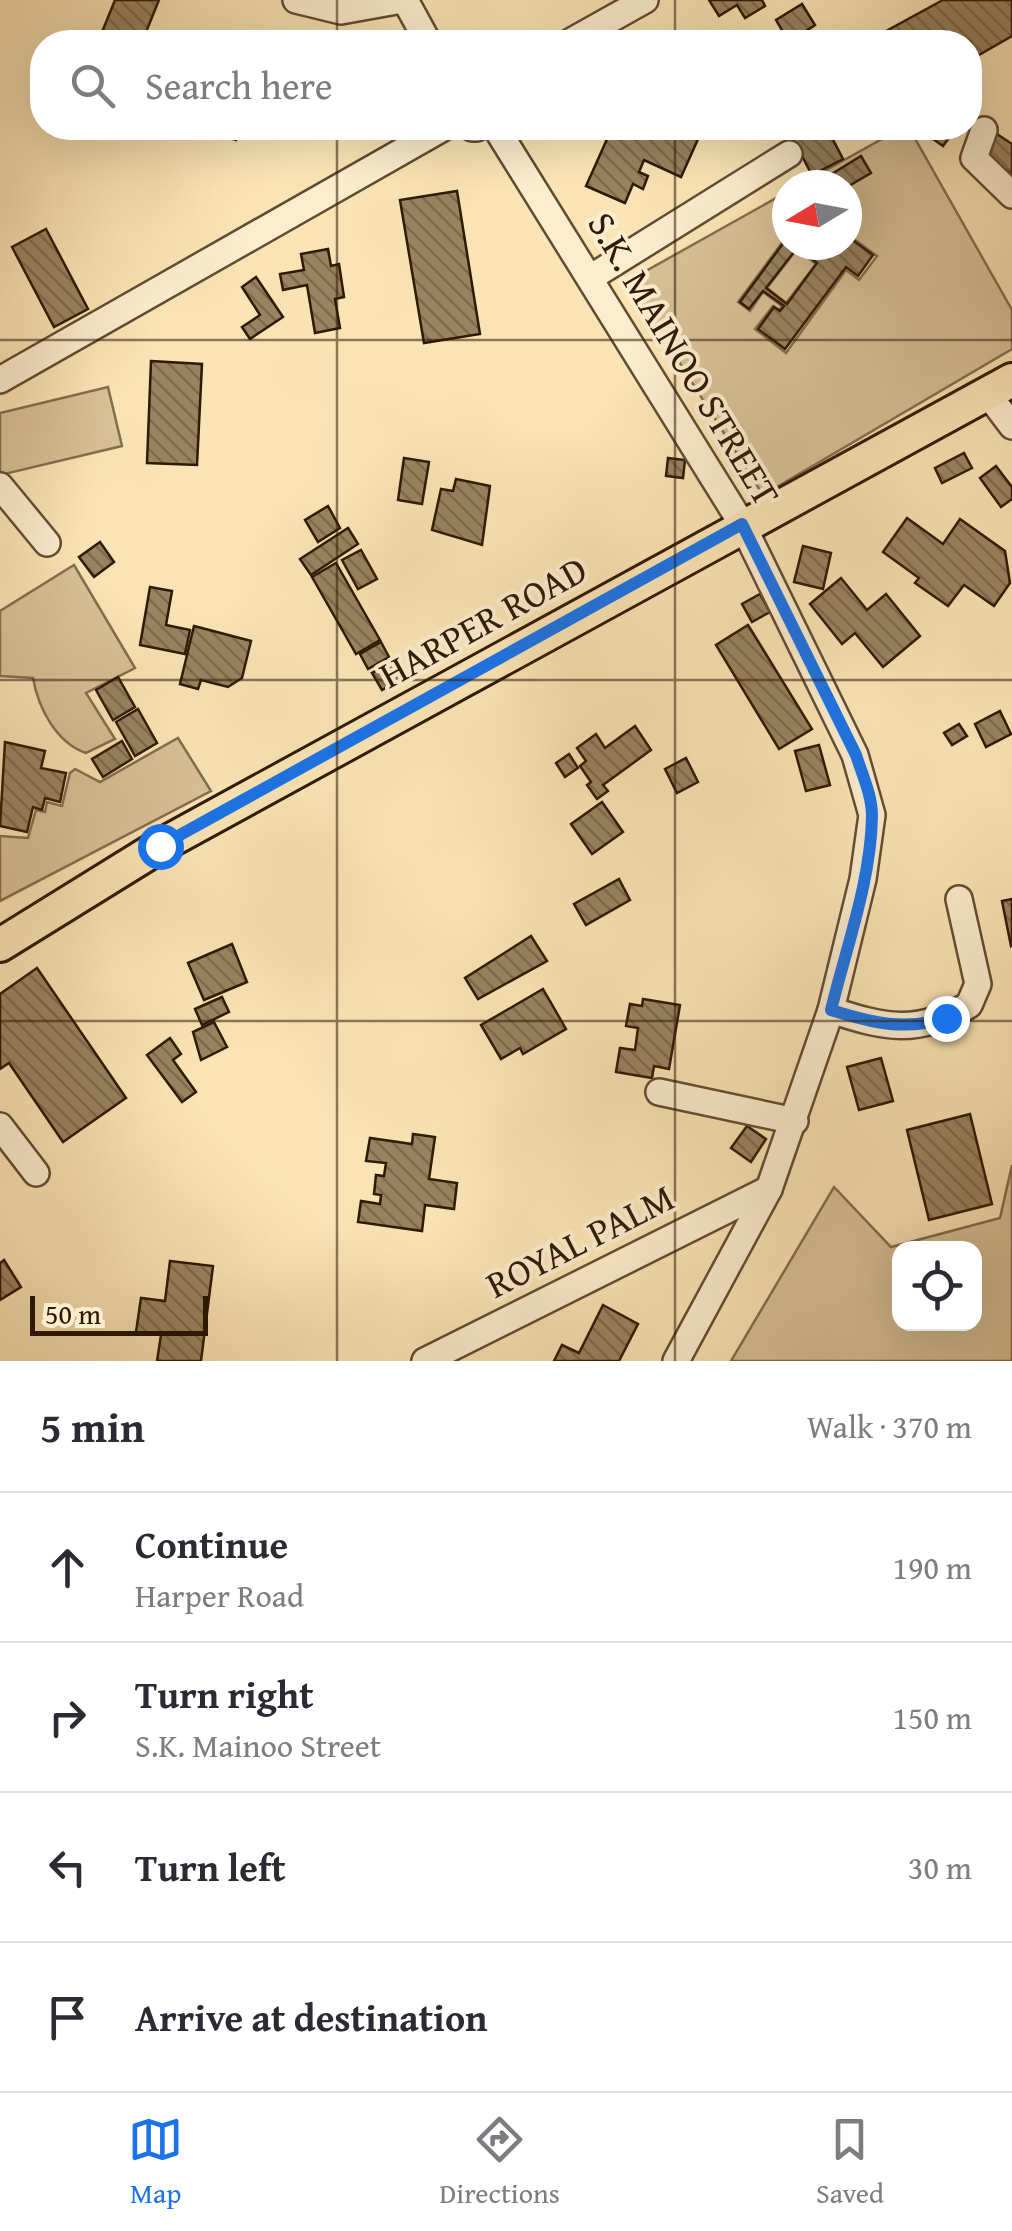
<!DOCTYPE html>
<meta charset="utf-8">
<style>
body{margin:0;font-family:"Gentium Book Plus",serif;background:#f7f7f7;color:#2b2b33}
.controls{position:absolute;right:30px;bottom:30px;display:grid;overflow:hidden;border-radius:20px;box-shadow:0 10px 40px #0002}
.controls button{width:90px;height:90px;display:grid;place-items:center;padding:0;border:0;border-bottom:2px solid #e1e1e2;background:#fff;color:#2b2b33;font:50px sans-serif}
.compass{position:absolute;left:772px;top:170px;width:90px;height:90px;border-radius:50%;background:#fff;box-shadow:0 10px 40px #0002;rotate:260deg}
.scale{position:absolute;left:30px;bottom:25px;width:178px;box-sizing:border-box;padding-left:10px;border:5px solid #301903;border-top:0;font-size:28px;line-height:35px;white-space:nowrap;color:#301903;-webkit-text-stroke:8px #fcedcf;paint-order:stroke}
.stop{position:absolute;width:30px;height:30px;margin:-22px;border:8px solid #1a73e8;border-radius:50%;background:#fff}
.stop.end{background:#1a73e8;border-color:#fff;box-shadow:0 2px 10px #0008}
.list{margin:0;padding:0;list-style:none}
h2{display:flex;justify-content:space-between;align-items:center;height:130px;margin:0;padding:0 40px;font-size:42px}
h2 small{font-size:32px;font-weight:400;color:#7c7c81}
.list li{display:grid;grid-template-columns:65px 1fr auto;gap:30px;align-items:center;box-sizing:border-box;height:150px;padding:0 40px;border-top:2px solid #e1e1e2}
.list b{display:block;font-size:38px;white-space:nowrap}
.list p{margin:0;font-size:32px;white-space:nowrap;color:#7c7c81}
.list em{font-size:32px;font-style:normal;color:#7c7c81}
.icon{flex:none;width:55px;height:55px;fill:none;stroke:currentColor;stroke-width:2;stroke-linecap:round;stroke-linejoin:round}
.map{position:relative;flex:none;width:1012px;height:1361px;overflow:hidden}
.search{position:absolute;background:#fff;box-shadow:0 10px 40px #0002;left:30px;right:30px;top:30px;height:110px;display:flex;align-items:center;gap:25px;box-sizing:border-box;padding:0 35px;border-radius:40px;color:#7c7c81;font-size:38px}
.sheet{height:730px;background:#fff}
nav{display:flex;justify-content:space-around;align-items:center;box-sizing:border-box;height:140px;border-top:2px solid #e1e1e2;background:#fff;font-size:28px;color:#7c7c81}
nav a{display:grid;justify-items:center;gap:5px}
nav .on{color:#1a73e8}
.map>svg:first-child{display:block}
.grass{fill:#d8c197;stroke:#846d4d;stroke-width:2.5;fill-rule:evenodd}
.building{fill:url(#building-back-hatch);stroke:#301903;stroke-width:2.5;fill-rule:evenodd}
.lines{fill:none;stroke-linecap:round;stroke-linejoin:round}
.minor-casing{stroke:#624c30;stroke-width:30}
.major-casing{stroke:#301903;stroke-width:38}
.minor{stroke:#fcedcf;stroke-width:25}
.major{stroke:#fae4b5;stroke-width:32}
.route{stroke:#1a73e8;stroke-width:12}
.grid{fill:none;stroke:#301903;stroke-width:2.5;stroke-opacity:0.55}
.labels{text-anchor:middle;stroke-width:8;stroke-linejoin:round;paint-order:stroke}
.street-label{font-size:38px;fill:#301903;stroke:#fcedcf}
</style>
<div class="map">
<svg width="1012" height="1361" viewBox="0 0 1012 1361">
<defs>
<pattern id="building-back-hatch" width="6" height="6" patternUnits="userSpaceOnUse" patternTransform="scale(2.5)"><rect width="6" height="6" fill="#998360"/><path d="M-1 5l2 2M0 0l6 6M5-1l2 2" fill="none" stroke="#7d6a4d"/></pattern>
</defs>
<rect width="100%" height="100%" fill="#fae4b5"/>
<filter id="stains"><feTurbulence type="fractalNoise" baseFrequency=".002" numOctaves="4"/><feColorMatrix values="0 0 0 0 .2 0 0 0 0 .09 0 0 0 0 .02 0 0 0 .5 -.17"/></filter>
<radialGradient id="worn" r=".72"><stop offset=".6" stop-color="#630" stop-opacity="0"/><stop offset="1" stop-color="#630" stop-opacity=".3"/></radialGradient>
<g class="grass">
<polygon points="902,128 909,128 1012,310 1012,349 763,495 628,281 787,192 787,236 738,302 750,311 763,292 782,306 779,310 773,306 755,329 786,353 846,270 859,280 877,256 847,234 847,185 799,185"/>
<polygon points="797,249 816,264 786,303 767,288"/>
<polygon points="108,387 122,446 0,475 0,413"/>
<path d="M74,565L135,668L86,693L115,739L86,753C56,743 38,707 33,678L0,676V611Z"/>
<polygon points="178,738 211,791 0,901 0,836 28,838 36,810 45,812 47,802 62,806 70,773 75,769 100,782"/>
<path d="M1012,1165V1361H731L834,1187L891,1247L1000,1218ZM900,1248H974V1324H900Z"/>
</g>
<g class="building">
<polygon points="115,0 159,0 142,42 98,42"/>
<polygon points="709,0 762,0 765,6 745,18 737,5 719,16"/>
<polygon points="943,0 1012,0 1012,36 970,60 970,42 866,42"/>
<polygon points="802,4 815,25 789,42 776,20"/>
<polygon points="197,128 240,128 236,140"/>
<polygon points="612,128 703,128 681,177 644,160 639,172 648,176 643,189 633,184 625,203 586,186"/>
<polygon points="811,128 827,128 843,159 812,175 792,137"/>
<polygon points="931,128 956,128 943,146 926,134"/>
<polygon points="997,134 1012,144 1012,174 983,155"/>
<polygon points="861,156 871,173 847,187 814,185"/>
<polygon points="457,191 480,334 424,343 400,200"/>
<polygon points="46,229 88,309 54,327 12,247"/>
<path d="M847,236L873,255L858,276L846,267L785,349L758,329L774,307L780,311L784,306L763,291L749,309L740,302L787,238V245H804L820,257L829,245H847ZM797,248L817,263L787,304L766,288Z"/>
<polygon points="328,249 331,266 339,264 344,297 335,299 340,328 315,333 307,285 283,290 280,274 304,270 301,254"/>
<polygon points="256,277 283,317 250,339 242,327 260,315 242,287"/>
<polygon points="151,361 202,364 197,465 147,463"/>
<polygon points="964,453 972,468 942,483 935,468"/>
<polygon points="404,458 429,462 422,504 398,500"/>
<polygon points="668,458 685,460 683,478 666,476"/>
<polygon points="996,466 1012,487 1012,499 1001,507 980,478"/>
<polygon points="456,479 490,486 482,545 432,530 441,489 453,491"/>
<polygon points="328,506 340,528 318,542 305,520"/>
<polygon points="907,518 943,544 960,519 1005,551 1010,583 994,606 964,585 948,606 915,583 919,578 883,552"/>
<polygon points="348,528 358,544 311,575 300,559"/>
<polygon points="100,542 114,562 94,577 79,557"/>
<polygon points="803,546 831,553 823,589 794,582"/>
<polygon points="361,550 377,579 358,589 342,560"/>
<polygon points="336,563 380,640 356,654 312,577"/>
<polygon points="841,578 867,610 886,594 920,636 883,667 855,633 842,644 810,604"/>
<polygon points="150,587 172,591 166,625 190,630 185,654 140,645"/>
<polygon points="760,594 770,612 752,622 742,604"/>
<polygon points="748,625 812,729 779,749 716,645"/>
<polygon points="194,626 251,641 242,678 228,687 201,680 198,689 180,684"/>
<polygon points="381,642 389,657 368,669 360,654"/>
<polygon points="395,660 404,677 382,690 372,673"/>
<polygon points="118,677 135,707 113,720 96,690"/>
<polygon points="138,709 157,743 135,756 116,722"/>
<polygon points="1000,711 1011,734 986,747 975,724"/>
<polygon points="959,724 967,736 952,745 944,733"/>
<polygon points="635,726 651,750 603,785 608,791 597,799 587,785 591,782 580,766 586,761 577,748 596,734 605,748"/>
<polygon points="122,741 132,759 103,777 92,759"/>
<polygon points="5,742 45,751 41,768 66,773 60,802 45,798 42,810 33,807 27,832 0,826"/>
<polygon points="819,745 830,785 806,791 795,751"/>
<polygon points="569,754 578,768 565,777 556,763"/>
<polygon points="686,758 698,782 677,793 665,769"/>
<polygon points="602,802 623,832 592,854 571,824"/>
<polygon points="619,879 630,900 586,925 574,904"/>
<polygon points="1012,899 1012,945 1011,946 1002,901"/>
<polygon points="531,936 547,961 478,999 465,978"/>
<polygon points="232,944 247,982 204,1000 188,963"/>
<polygon points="37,968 126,1098 63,1142 9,1063 0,1069 0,994"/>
<polygon points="543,989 566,1029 523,1054 520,1048 501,1059 481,1025"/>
<polygon points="222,997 229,1012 202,1025 195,1009"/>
<polygon points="643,999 680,1005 669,1069 654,1066 652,1078 616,1072 620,1048 635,1050 638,1028 626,1026 630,1004 642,1006"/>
<polygon points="214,1022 227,1047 201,1060 193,1032"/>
<polygon points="170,1038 181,1054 173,1060 196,1092 182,1102 147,1055"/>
<polygon points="881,1058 893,1101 859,1110 847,1067"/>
<polygon points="970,1114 992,1204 929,1220 907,1130"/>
<polygon points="747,1126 766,1139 751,1162 731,1148"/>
<polygon points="413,1134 435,1137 429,1179 457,1183 454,1209 425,1205 422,1231 358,1222 361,1201 380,1204 381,1195 374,1194 376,1175 384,1176 386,1163 366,1161 370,1138 412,1144"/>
<polygon points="4,1260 21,1287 0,1300 0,1263"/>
<polygon points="170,1261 213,1266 201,1361 157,1361 161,1335 136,1332 141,1298 165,1301"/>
<polygon points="603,1305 638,1324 619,1361 554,1361 562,1345 579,1353"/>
</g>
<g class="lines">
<g class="minor-casing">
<g id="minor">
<polyline points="296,0 341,11 402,0"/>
<polyline points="405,0 428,42"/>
<polyline points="570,42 645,0"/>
<polyline points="472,128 477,128"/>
<polyline points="496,128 742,524 855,755 872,815 863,879 831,1010 769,1189 676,1361"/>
<polyline points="984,130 974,158 1012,195"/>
<polyline points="590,278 789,154"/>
<polyline points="0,380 443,128"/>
<polyline points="987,393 1012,426"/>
<polyline points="0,486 47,543"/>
<path d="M831,1010C885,1028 917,1035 969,1005L978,984L959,899"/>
<polyline points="659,1092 795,1121"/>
<polyline points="0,1126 36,1173"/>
<polyline points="425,1361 769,1189"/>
</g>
</g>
<g class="major-casing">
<polyline id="major" points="0,945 160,846 1012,380"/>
</g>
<use href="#minor" class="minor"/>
<use href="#major" class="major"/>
</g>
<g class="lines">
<path class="route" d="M160,846L742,524L856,755C862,774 872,795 872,816C871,881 846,948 831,1010C872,1023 905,1031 946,1018"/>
</g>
<path class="grid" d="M337,0V42M675,0V42M337,128V1361M675,128V1361M0,340H1012M0,680H1012M0,1021H1012"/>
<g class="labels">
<g class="street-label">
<text transform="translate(684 359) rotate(59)" y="13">S.K. MAINOO STREET</text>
<text transform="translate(483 622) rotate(-29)" y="13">HARPER ROAD</text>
<text transform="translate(580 1241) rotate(-27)" y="13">ROYAL PALM</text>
</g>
</g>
<rect width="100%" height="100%" filter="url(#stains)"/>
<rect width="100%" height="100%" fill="url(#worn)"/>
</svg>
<div class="controls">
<button><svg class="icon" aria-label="locate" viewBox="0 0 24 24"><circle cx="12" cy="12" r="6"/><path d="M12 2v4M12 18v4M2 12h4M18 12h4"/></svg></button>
</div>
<svg class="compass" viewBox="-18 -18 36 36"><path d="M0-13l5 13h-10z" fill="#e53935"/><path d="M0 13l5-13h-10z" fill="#7c7c81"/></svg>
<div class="scale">50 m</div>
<div class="stop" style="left:160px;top:846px"></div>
<div class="stop end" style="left:946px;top:1018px"></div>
<div class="search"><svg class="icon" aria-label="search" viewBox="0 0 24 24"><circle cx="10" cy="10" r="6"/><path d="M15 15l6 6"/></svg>Search here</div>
</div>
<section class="sheet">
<h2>5 min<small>Walk · 370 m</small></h2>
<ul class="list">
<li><svg class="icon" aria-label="ahead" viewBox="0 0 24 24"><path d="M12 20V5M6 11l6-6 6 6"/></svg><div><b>Continue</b><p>Harper Road</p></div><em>190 m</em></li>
<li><svg class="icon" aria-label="right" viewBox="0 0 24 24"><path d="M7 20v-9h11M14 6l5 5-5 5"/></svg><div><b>Turn right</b><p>S.K. Mainoo Street</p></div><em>150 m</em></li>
<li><svg class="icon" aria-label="left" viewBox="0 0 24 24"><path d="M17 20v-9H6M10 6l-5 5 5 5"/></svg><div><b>Turn left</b></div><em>30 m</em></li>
<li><svg class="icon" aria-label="arrive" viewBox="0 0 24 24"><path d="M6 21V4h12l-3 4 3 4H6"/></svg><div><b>Arrive at destination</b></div></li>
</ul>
</section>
<nav>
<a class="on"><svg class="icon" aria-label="map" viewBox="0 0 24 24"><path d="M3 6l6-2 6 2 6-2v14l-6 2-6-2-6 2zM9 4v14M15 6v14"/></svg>Map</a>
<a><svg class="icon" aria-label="directions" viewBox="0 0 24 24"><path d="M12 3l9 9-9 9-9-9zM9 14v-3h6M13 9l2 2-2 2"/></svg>Directions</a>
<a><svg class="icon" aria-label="saved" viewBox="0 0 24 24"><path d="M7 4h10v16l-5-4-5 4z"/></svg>Saved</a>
</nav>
